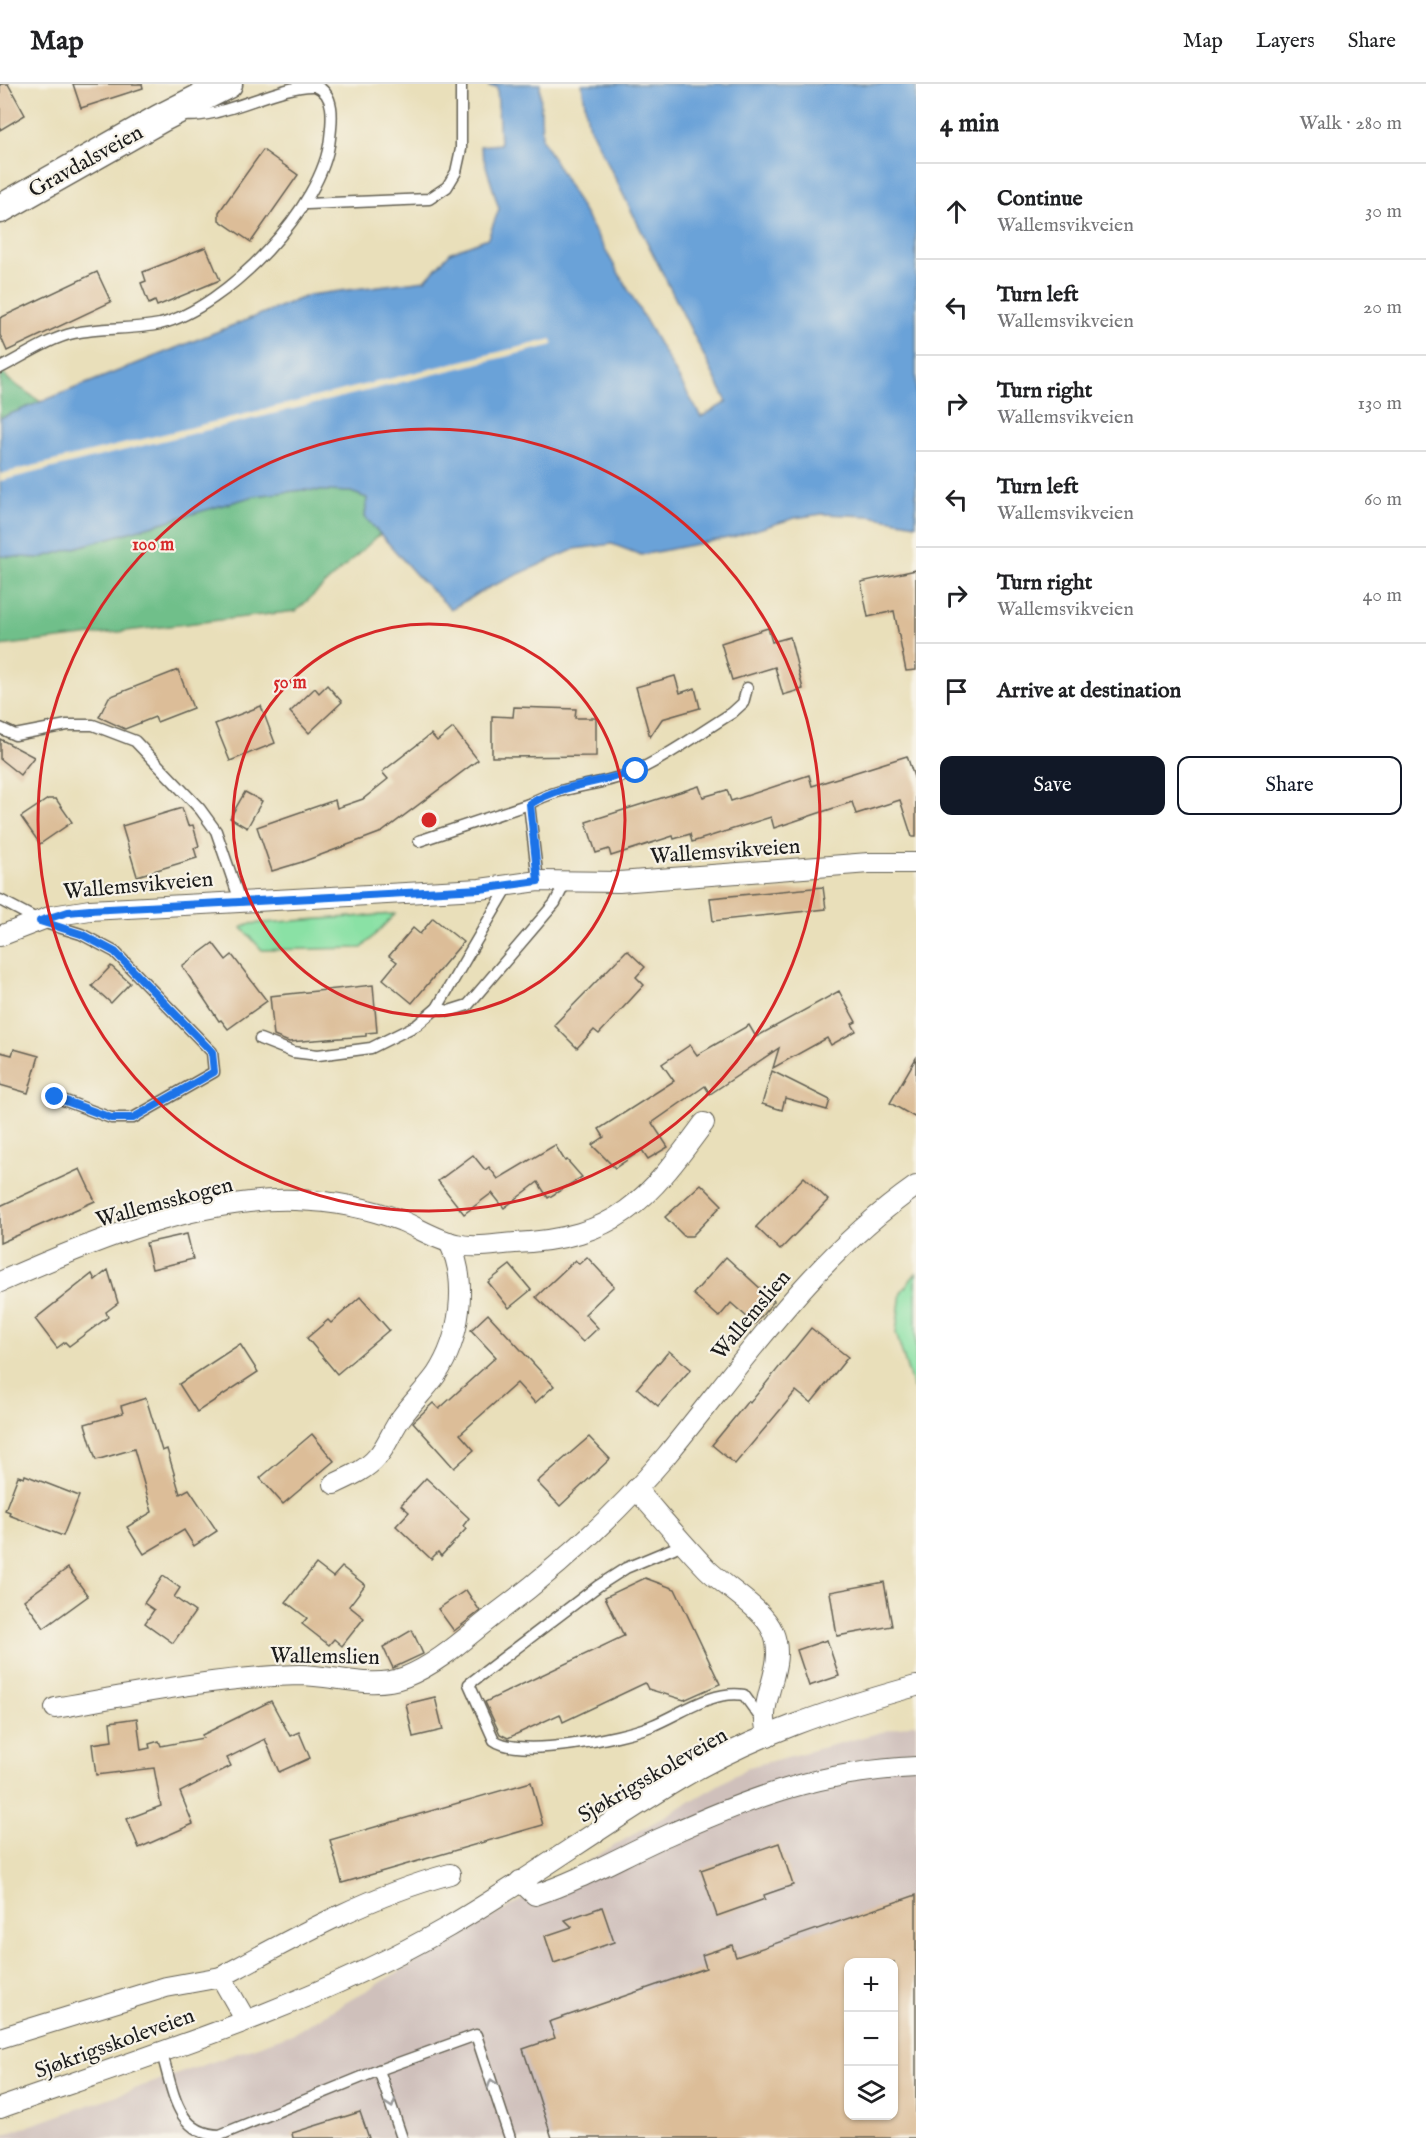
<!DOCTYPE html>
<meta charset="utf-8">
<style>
body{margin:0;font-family:"IM FELL English",serif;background:#f2f2f2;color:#202124}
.controls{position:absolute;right:18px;bottom:18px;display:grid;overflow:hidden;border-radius:12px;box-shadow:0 2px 4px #0004}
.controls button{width:54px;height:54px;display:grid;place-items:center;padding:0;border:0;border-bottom:2px solid #e0e0e0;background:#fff;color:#202124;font:30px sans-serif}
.stop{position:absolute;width:18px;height:18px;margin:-14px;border:4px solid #1a73e8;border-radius:50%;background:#fff}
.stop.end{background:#1a73e8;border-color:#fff;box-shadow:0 2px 6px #0008}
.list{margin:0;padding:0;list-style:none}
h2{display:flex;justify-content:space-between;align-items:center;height:78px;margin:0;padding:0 24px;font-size:26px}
h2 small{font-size:20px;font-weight:400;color:#757577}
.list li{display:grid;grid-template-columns:39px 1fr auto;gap:18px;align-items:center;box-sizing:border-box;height:96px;padding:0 24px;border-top:2px solid #e0e0e0}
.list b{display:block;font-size:22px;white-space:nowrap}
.list p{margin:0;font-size:20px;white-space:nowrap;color:#757577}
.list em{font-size:20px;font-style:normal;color:#757577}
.actions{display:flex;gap:12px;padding:18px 24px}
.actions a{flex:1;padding:14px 0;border:2px solid #111827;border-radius:12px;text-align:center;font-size:21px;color:#111827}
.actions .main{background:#111827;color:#fff}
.icon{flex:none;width:33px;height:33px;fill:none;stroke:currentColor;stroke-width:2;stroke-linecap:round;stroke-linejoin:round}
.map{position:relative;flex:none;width:916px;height:2054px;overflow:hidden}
header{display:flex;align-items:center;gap:36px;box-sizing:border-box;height:84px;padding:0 30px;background:#fff;border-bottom:2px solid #e0e0e0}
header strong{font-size:28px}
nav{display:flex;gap:33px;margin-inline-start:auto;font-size:21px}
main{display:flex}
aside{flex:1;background:#fff}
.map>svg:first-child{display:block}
.industrial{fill:#cfc0bb;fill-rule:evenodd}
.green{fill:#8ae1a5;stroke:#537e60;stroke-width:1.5}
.forest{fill:#6fbf8a;stroke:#466e53;stroke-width:1.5}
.water{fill:#6aa2d8;stroke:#435f7a;stroke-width:1.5}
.pier{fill:#e9dfba}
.building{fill:#dcbd98;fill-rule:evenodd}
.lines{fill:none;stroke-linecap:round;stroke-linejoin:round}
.lane-casing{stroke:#646053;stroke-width:13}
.street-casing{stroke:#646053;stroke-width:22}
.secondary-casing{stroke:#646053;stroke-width:31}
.lane{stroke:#fff;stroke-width:10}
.street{stroke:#fff;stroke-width:20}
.secondary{stroke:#fff;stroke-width:28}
.oneway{stroke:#999}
.route{stroke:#1a73e8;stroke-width:8}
.ring{fill:none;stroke:#d62828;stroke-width:3}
.labels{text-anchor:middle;stroke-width:4.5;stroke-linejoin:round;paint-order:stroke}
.street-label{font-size:22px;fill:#1c1c1c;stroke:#f7f3e8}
.centre{fill:#d62828;stroke:#f7f3e8;stroke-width:3}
.ring-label{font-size:18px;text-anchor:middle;font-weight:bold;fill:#d62828;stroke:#f7f3e8;stroke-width:4.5;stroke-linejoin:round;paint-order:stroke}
</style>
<header>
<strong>Map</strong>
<nav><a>Map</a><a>Layers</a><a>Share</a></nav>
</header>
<main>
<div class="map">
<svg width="916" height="2054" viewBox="0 0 916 2054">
<rect width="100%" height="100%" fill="#f7f3e8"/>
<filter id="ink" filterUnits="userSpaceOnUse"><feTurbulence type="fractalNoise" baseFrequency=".0167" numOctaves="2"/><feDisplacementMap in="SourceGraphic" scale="12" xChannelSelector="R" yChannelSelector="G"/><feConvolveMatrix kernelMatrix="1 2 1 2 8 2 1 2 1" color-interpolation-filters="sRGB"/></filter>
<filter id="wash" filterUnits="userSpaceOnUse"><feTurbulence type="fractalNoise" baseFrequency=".008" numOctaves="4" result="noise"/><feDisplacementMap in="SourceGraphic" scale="24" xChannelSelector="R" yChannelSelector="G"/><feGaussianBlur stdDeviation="1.35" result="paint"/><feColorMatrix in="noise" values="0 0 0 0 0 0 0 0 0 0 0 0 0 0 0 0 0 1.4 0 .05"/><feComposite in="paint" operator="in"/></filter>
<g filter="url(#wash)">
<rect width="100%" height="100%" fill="#e9dfba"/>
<path class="industrial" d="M916,1639V2054H0V2052L292,1950L749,1683ZM848,1878H894V2032H848Z"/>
<g class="green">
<polygon points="395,830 362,864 262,866 242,844 248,840"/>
<polygon points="916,1189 916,1307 913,1304 896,1249 901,1208"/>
</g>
<g class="forest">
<polygon points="0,285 9,296 41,318 0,334"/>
<polygon points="302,406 351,408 367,414 365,433 380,450 296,527 0,562 0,472 40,474 254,412"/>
</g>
<polygon class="water" points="489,0 540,0 542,55 701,333 727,318 588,40 582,0 916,0 916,440 869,432 822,430 795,434 733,453 641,471 612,460 575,465 490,503 451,525 419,494 365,433 367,414 351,408 302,406 254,412 40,474 0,472 0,334 309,211 425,196 451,168 488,154 499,125 480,62 500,60 497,3 489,3"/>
<polygon class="pier" points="552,255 553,261 0,397 0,390"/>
<g id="blocks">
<g class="building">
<polygon points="0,0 8,0 25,31 0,46"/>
<polygon points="73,0 142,0 143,4 81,24"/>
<polygon points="263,66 298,91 251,158 219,136 219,128"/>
<polygon points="206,163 220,196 157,222 155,217 149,220 141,199 146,197 143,188"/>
<polygon points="97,188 111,218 7,267 0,251 0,234"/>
<polygon points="916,486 916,586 906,587 894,527 868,533 861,498"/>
<polygon points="768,544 772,558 790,553 803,605 783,611 775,583 732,596 721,559"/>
<polygon points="178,586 193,624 157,638 155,633 125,645 99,633 109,613"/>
<polygon points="675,592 680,609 695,604 700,624 662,635 650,653 636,603"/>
<polygon points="327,601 342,618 309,649 290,628 315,604 319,609"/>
<polygon points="261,622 275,659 230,677 215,640"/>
<polygon points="514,623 576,625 575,634 596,634 596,672 492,673 492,632 513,633"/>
<polygon points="453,644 478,676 382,748 302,778 272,787 257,743 335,716 337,724 363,715 388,695 382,688 431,650 437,657"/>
<polygon points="0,655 34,673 20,691 0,675"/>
<polygon points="907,672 916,699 916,753 912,753 900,716 856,730 852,718 774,744 771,733 692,758 690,750 674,755 673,752 611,772 609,765 596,769 586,738 699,702 703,713 727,706 731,717 809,691 812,702"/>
<polygon points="245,708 262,717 247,744 230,734"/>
<polygon points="48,715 56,715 72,738 40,760 21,733"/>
<polygon points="182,724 188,742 193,741 199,762 194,764 197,774 137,792 122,742"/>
<polygon points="823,803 826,825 713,837 710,814"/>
<polygon points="433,834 463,858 412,919 383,895 397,878 389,872 413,844 420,850"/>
<polygon points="213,859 226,876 232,871 267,917 228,945 221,936 219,937 182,882"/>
<polygon points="627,866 645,883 636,893 644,901 599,950 594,946 577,964 554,941"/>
<polygon points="111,882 130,899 111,919 92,902"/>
<polygon points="373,901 377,948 366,949 366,952 289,958 274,952 270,912"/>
<polygon points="839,907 856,938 852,940 856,947 831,961 827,954 773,984 779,964 710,1010 705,1002 652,1039 668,1063 648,1075 642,1066 615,1084 592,1061 604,1053 599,1045 674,997 662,980 690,961 697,971 749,941 756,953"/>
<polygon points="14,965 39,972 28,1009 0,1001 0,968 12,971"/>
<polygon points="916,974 916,1034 890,1019"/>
<polygon points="772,987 830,1016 827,1026 785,1014 782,1026 762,1020"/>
<polygon points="555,1061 565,1077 567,1076 582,1093 548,1114 538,1098 504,1124 492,1109 464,1130 438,1097 473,1071 485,1086 489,1083 498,1095"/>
<polygon points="80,1085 95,1117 0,1159 0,1122"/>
<polygon points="804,1093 828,1116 780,1166 756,1143"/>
<polygon points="701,1100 722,1121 692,1152 684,1152 665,1133"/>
<polygon points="187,1150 193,1175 152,1185 146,1159"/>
<polygon points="587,1173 614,1202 585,1230 598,1244 583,1258 536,1213 575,1176 579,1180"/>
<polygon points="726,1173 774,1217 755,1240 731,1219 719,1233 693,1210"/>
<polygon points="510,1181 531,1206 509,1224 488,1198"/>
<polygon points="108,1186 118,1219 106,1228 108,1233 69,1262 65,1258 57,1264 35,1235 92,1190 95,1196"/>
<polygon points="360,1213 389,1246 337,1290 307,1254 328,1236 331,1239"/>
<polygon points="488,1230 554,1302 535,1319 517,1299 460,1350 474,1366 454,1384 413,1338 433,1319 439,1325 496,1273 471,1246"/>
<polygon points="811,1244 848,1273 811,1319 796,1307 735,1380 712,1361 748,1317 750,1319"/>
<polygon points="240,1260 258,1288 197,1328 179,1300"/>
<polygon points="669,1267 691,1285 658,1322 637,1304"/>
<polygon points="146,1314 162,1367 167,1365 180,1410 189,1405 217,1447 194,1462 184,1446 144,1470 127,1443 152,1428 134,1365 96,1376 85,1340 123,1329 121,1322"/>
<polygon points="312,1350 334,1377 283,1420 260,1394"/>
<polygon points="589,1353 610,1375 560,1422 537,1398"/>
<polygon points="25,1391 79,1412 63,1452 9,1431 10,1428 5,1426 18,1392 24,1394"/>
<polygon points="426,1394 469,1434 463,1442 466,1445 441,1472 438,1468 431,1475 396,1442 409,1428 401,1421"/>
<polygon points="316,1480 333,1493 342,1483 365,1501 349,1522 364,1534 342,1562 334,1555 329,1561 302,1540 307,1534 286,1518"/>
<polygon points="68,1484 88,1512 44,1544 24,1516"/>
<polygon points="163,1492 180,1504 174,1513 195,1528 173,1559 145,1539 154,1526 144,1519"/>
<polygon points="645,1494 675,1505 720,1600 684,1616 648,1605 645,1599 563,1638 560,1630 508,1654 500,1650 485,1618 624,1552 605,1513"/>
<polygon points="884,1498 892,1542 837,1552 830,1508"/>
<polygon points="466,1506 480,1527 454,1547 438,1525"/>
<polygon points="412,1546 423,1570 393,1584 383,1563"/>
<polygon points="827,1556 839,1592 809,1602 797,1566"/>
<polygon points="435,1613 443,1646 413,1653 406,1620"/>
<polygon points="271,1617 290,1652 299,1648 310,1674 279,1688 265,1655 227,1674 231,1682 180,1708 193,1740 139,1764 127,1735 161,1722 154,1684 96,1691 92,1660 112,1657 110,1638 137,1634 141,1666 150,1664 149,1660 159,1657 161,1662 203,1654 202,1651"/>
<polygon points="531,1698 543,1741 342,1799 330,1756"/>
<polygon points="779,1759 793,1801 764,1811 765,1815 717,1832 701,1786"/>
<path d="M916,1811V2054H552L523,1965L555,1954L549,1938L706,1884L702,1871L732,1861L736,1873ZM849,1878H894V2031H849Z"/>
<polygon points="602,1823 614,1858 554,1879 545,1852 572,1843 565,1836"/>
<polygon points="360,2028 369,2054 293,2054 292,2049"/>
</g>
</g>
</g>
<g filter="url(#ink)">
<use href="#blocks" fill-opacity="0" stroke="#646053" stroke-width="1.5"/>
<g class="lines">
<g class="lane-casing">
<g id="lane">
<polyline points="307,120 429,115 447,103 456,88 461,65 461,0"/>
<path d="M0,284C24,272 48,255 74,249C102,243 132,246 160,240C226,224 324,122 330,54C332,37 336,9 315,2C278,0 218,38 180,31"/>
<polyline points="0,644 15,651 67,641 93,641 135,657 200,725 216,747 240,817"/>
<polyline points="419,757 529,720"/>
<path d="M538,797L529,720C563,700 601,703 636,687C669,672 701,648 732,629L743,619L747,604"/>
<polyline points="0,816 42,838 81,850 115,868 212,968 214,988 133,1034 111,1034 55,1013"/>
<polyline points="437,924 449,927 468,921 555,819 566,797"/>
<polyline points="260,955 293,968 318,971 371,964 417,941 437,924 509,801"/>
<path d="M682,1456L674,1464L626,1484L598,1502L469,1600L494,1656C519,1675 621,1654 651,1642C681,1630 711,1606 744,1611L762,1636"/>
<path d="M161,1967C173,2003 175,2051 220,2051L379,1986L476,1951L510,2054"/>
<polyline points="379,1986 402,2054"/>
</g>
</g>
<g class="street-casing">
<g id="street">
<polyline points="0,852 52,832 90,826 480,805 538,797 619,798 869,779 916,779"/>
<path d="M0,1198C88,1159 197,1113 295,1116C331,1117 369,1124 402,1137C420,1145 437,1156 456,1160C474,1165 496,1160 515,1159C617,1154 647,1117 704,1039"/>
<path d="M334,1400C349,1393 366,1386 377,1373C387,1362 392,1346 401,1334C412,1319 425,1306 436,1291C460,1255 469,1198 449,1158"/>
<path d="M636,1405C659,1431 682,1459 707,1485C725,1503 764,1525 773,1548C788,1584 755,1617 768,1652"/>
<path d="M55,1624C135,1610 218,1593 299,1591C335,1591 371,1606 405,1593C438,1580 466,1553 493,1532C555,1486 616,1431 666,1372C745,1276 813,1174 916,1102"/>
<path d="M520,1797L535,1811C581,1796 623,1771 668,1751C752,1713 822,1687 916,1683"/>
<path d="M245,1935L221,1893C295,1853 368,1812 450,1790"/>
<polyline points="0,1954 166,1903 221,1893"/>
<path d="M0,2024C149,1972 311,1922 448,1843C527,1797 601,1742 680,1695C752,1652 835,1624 916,1602"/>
</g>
</g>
<g class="secondary-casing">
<polyline id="secondary" points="0,125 161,34 228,0"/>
</g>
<use href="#lane" class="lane"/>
<use href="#street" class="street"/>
<use href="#secondary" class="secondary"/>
</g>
<defs><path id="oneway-chevron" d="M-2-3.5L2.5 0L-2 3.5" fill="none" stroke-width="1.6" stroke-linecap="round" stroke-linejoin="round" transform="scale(1.5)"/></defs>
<g class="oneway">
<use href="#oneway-chevron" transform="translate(492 1999) rotate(-108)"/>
<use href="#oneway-chevron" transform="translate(391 2020) rotate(71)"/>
</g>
</g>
<g class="lines" filter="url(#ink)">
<path class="route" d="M55,1013L111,1034H133L214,988L212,968L115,868L81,850L40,837L68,828L90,826L480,805L538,797L530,720C562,700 600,699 636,687"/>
</g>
<g class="ring">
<circle cx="429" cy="736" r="196"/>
<circle cx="429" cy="736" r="391"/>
</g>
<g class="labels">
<g class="street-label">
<text transform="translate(85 76) rotate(-29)" y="8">Gravdalsveien</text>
<text transform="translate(725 766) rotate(-4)" y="8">Wallemsvikveien</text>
<text transform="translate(138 800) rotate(-5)" y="8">Wallemsvikveien</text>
<text transform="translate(164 1117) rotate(-15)" y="8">Wallemsskogen</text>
<text transform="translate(750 1230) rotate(-50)" y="8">Wallemslien</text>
<text transform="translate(325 1571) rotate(1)" y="8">Wallemslien</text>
<text transform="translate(652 1690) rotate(-30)" y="8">Sjøkrigsskoleveien</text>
<text transform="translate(114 1958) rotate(-20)" y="8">Sjøkrigsskoleveien</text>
</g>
</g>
<circle cx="429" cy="736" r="9" class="centre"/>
<g class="ring-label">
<text x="153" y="466">100 m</text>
<text x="290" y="604">50 m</text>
</g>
</svg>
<div class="controls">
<button>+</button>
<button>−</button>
<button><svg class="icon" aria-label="layers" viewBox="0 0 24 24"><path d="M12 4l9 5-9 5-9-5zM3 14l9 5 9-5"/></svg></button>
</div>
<div class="stop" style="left:636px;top:687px"></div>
<div class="stop end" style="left:55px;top:1013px"></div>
</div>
<aside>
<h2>4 min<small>Walk · 280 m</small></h2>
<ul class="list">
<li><svg class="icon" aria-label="ahead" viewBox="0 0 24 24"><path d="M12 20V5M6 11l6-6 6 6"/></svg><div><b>Continue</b><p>Wallemsvikveien</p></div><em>30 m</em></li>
<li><svg class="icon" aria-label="left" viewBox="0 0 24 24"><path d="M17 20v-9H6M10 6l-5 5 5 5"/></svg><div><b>Turn left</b><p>Wallemsvikveien</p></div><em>20 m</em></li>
<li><svg class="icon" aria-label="right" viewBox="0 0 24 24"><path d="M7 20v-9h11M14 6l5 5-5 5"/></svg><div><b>Turn right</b><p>Wallemsvikveien</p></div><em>130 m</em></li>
<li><svg class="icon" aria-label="left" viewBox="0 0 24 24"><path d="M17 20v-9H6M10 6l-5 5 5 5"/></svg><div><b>Turn left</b><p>Wallemsvikveien</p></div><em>60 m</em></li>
<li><svg class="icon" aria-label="right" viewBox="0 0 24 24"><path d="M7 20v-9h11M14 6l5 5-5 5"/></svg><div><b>Turn right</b><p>Wallemsvikveien</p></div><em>40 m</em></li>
<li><svg class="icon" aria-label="arrive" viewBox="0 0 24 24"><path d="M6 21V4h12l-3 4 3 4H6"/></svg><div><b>Arrive at destination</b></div></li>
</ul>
<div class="actions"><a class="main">Save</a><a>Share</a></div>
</aside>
</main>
